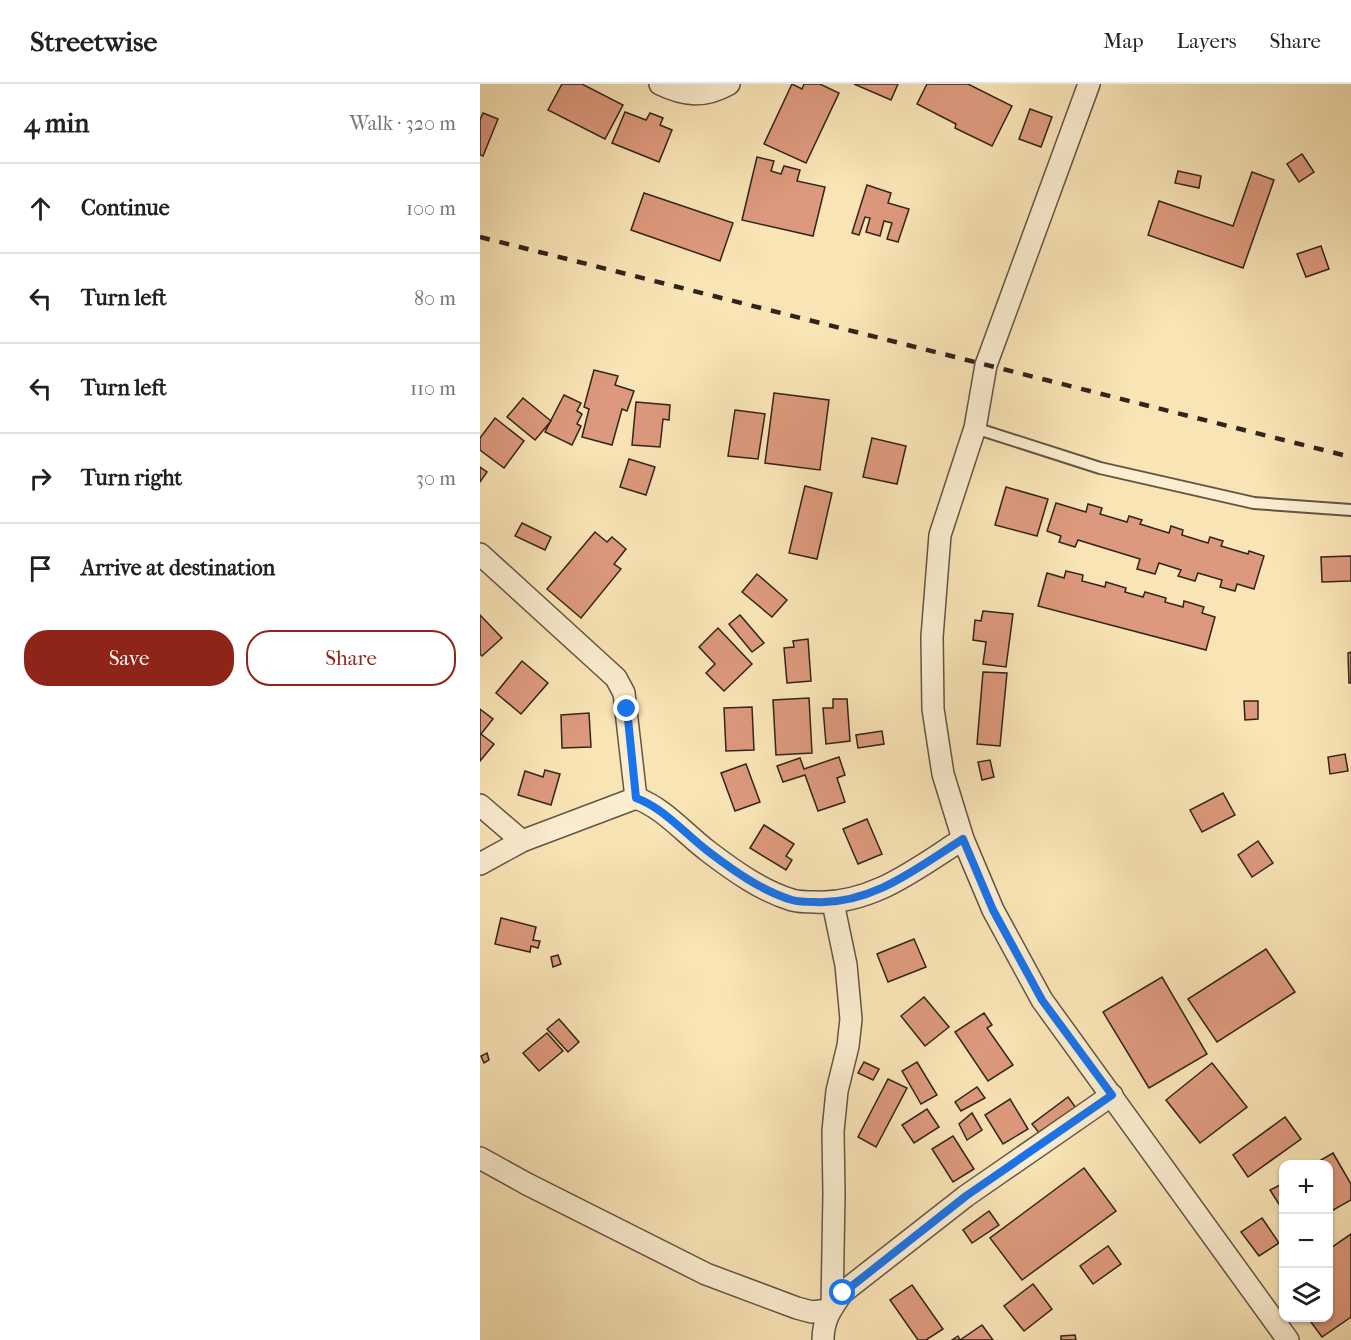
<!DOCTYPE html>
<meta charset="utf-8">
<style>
body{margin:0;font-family:"IM FELL French Canon",serif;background:#f6f6f6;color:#222}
.controls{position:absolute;right:18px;bottom:18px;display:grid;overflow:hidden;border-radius:12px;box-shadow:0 2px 4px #0004}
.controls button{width:54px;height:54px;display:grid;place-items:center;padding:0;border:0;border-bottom:2px solid #e0e0e0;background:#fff;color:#222;font:30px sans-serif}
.stop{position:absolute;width:18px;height:18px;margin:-14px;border:4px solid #1a73e8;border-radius:50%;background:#fff}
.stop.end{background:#1a73e8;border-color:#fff;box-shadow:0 2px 6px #0008}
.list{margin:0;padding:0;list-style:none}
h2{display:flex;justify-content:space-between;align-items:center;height:78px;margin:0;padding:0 24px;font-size:26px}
h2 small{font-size:20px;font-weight:400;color:#767676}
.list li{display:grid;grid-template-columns:39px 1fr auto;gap:18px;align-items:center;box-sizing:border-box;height:90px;padding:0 24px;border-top:2px solid #e0e0e0}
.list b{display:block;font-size:22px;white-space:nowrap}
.list em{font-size:20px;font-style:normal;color:#767676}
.actions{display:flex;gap:12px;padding:18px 24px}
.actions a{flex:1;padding:14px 0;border:2px solid #8f2418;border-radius:24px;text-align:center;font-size:21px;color:#8f2418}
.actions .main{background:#8f2418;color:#fff}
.icon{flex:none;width:33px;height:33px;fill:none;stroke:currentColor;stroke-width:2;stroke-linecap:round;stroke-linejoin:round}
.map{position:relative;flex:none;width:871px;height:1256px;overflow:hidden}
header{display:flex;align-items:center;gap:36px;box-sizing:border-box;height:84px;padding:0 30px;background:#fff;border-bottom:2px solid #e0e0e0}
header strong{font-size:28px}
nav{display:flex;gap:33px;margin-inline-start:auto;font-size:21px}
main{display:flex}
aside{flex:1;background:#fff}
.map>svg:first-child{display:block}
.building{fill:#dd997d;stroke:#31251b;stroke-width:1.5}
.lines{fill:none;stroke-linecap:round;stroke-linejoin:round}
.service-casing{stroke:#635542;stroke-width:14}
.minor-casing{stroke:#635542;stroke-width:24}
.service{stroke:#fbedd0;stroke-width:10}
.minor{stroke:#fbedd0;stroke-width:21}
.rail{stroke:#31251b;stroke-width:4.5;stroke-dasharray:10 10;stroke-linecap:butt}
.route{stroke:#1a73e8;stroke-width:8}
</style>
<header>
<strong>Streetwise</strong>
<nav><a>Map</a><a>Layers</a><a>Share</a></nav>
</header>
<main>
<aside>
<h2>4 min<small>Walk · 320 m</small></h2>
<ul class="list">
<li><svg class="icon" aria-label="ahead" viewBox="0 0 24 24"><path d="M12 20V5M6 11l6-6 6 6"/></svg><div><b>Continue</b></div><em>100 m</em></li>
<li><svg class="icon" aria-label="left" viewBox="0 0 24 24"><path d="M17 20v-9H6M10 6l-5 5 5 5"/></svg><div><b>Turn left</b></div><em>80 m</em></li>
<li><svg class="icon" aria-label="left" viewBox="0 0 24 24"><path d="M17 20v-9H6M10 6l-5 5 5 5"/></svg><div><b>Turn left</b></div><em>110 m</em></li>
<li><svg class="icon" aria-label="right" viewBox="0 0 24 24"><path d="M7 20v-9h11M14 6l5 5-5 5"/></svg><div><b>Turn right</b></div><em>30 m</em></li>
<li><svg class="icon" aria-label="arrive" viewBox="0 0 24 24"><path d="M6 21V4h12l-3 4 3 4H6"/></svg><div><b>Arrive at destination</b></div></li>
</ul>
<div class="actions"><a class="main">Save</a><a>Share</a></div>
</aside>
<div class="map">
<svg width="871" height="1256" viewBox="0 0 871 1256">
<rect width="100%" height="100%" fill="#f9e4b6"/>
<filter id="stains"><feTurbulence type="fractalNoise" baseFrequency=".00333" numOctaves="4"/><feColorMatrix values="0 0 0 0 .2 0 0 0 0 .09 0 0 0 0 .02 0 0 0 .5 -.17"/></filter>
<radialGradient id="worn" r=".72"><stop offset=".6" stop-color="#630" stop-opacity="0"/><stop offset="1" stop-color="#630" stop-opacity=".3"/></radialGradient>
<g class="building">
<polygon points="82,0 102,0 143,21 125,55 68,26"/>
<polygon points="312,0 322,5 324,0 340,0 359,9 326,79 284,60"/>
<polygon points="374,0 418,0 411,16"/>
<polygon points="447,0 488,0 532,22 512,62 475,44 476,40 437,20"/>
<polygon points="550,25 572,33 561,63 539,55"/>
<polygon points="145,28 166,36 170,29 183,34 180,41 192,46 179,78 132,59"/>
<polygon points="3,29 18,35 3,72 0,71 0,36"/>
<polygon points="822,70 834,88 819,98 807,80"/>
<polygon points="277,73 294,77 291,87 301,90 304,82 320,86 317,97 345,103 333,152 262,136"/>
<polygon points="698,87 721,92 719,104 695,99"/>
<polygon points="772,88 794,96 763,184 668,151 679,117 753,142"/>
<polygon points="387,101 411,109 408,119 429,125 418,158 407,155 412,139 404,137 400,152 386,148 390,134 385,133 379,151 372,149"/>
<polygon points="164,109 253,139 240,177 151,146"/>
<polygon points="841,162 849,185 826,193 817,170"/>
<polygon points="114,286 138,292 135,301 154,307 147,327 142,325 132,361 102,353 109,325 104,323"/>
<polygon points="294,309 349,316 340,386 285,379"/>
<polygon points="84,311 101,319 97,327 102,330 97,340 101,342 92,361 65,348"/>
<polygon points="43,314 71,337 55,356 27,333"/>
<polygon points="156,318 190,321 189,336 183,335 180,363 152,361"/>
<polygon points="255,326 285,330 278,375 248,372"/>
<polygon points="15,334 44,357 24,384 0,366 0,354"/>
<polygon points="392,354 426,362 417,400 383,393"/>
<polygon points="149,375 175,383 166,411 140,403"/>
<polygon points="0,383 7,388 0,398"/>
<polygon points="325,402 352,409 337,475 309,469"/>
<polygon points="526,403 568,415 557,452 515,441"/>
<polygon points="576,419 606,428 608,420 622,424 620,430 647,438 649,432 662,436 660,440 689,449 691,442 703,446 702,451 728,459 730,453 743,457 741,462 768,470 769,467 784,472 774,505 757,500 755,507 740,503 742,496 718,489 715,497 698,492 701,486 679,479 675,490 657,485 660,475 598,456 595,463 579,458 581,452 567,447"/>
<polygon points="42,439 71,453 65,466 35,452"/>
<polygon points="115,448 127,458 132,453 146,465 134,480 141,485 101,534 67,505"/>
<polygon points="871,472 871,497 842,498 841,473"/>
<polygon points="586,487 603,491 602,497 625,503 626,498 646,504 645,508 663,513 665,508 686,514 685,518 703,523 704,517 724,523 722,529 735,533 726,566 558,522 567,489 584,494"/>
<polygon points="277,490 307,516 292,533 262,508"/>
<polygon points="503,527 533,530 526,583 503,580 506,558 493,556 495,536 501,537"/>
<polygon points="0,531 22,554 2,572 0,570"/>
<polygon points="260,531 284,559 272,568 249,540"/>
<polygon points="238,544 272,580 244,607 226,589 235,580 219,563"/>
<polygon points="328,555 331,597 307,599 304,564 314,563 313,557"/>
<polygon points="871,568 871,599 869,599 868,569"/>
<polygon points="42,577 68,599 41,630 16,609"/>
<polygon points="503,588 527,589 520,662 497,660"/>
<polygon points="329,614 332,669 296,671 293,616"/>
<polygon points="353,615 367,615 370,657 346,660 343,624 353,624"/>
<polygon points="764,617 778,617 778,635 765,636"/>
<polygon points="272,623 274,666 246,667 244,624"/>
<polygon points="0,625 13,635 1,650 14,660 0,677"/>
<polygon points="109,629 111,663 82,664 81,631"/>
<polygon points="402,647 404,660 378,664 376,651"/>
<polygon points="865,670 868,687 850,690 848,673"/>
<polygon points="359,673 365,691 357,694 365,718 338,727 325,691 303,698 297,682 320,674 324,685"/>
<polygon points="510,676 514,693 502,696 498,678"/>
<polygon points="266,680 280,718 255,727 241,689"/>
<polygon points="65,686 80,690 71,721 38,711 45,687 63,693"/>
<polygon points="743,709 755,731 722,748 710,726"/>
<polygon points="387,735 402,770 378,780 363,745"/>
<polygon points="284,741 314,760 306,772 312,776 306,786 270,764"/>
<polygon points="778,757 793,779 772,793 758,771"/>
<polygon points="21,834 56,843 53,856 60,857 58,864 51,862 50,868 15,860"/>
<polygon points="434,855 446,883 408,898 397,870"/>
<polygon points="786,865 815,908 737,958 708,915"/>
<polygon points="78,871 81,880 73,883 71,873"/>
<polygon points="682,893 727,970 669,1004 623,928"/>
<polygon points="444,913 469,943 445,962 421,932"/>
<polygon points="504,929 512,941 507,944 533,981 508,997 475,948"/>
<polygon points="79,935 99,958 88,968 67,945"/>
<polygon points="67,949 83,967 59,987 43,969"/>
<polygon points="7,969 9,976 4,979 1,972"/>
<polygon points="384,978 399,985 393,996 378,989"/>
<polygon points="437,978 457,1011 441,1020 422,987"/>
<polygon points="732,979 767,1023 720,1059 686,1016"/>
<polygon points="408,995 427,1004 396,1063 378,1053"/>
<polygon points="497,1003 505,1014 481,1027 475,1018"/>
<polygon points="588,1013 599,1028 564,1055 552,1040"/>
<polygon points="530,1015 548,1045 523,1060 505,1031"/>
<polygon points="447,1025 459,1043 434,1059 422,1041"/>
<polygon points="492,1029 502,1046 487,1056 479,1040"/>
<polygon points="805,1033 821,1055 768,1093 753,1071"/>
<polygon points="473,1052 494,1085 473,1098 452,1065"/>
<polygon points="853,1069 871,1100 871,1116 848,1129 848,1080 834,1080"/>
<polygon points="604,1084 636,1127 542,1196 510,1154"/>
<polygon points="804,1099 804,1128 790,1106"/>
<polygon points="509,1127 519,1141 492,1159 483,1146"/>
<polygon points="782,1134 799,1159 779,1172 761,1148"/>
<polygon points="871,1150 871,1233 842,1253 828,1234 848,1234 848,1166"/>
<polygon points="628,1162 641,1180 613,1200 600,1182"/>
<polygon points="553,1200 572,1225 544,1247 524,1222"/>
<polygon points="432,1201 463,1245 446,1256 438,1256 410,1216"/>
<polygon points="502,1241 513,1256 472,1256 478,1252 480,1256"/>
<polygon points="595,1251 596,1256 581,1256 581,1252"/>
</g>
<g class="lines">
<g class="service-casing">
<polyline id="service" points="495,344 620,384 774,419 871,426"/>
</g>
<g class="minor-casing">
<g id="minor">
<path d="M180,0C205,12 224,14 249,0"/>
<polyline points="609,0 506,281 495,344 460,451 452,553 453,625 463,690 483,755 513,826 562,916 808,1256"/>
<polyline points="0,470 136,594 144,609 156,714"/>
<polyline points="0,721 42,757"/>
<path d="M0,780L42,757L156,714C184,724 205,750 229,768C254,787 282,807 312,816C319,818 327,818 335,818C392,821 437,784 483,755"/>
<polyline points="0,1074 47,1100 226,1190 317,1224 332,1228 349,1226"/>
<polyline points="352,1223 354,1110 353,1047 357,1007 368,962 371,935 366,881 353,819"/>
<path d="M343,1256C343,1236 351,1225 362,1209L486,1112L632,1011"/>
</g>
</g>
<use href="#service" class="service"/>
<use href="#minor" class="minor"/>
<polyline class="rail" points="0,153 871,373"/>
</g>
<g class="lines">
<path class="route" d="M147,625L156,714C184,724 205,750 229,768C254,787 282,807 312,816C319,818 327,818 335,818C392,821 437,784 483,755L513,826L562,916L632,1011L486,1112L363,1209"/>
</g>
<rect width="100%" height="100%" filter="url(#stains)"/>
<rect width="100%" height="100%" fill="url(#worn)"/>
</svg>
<div class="controls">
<button>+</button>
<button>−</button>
<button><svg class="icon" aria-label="layers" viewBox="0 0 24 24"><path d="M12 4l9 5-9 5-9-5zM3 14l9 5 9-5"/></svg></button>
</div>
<div class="stop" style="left:363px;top:1209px"></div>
<div class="stop end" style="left:147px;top:625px"></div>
</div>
</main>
